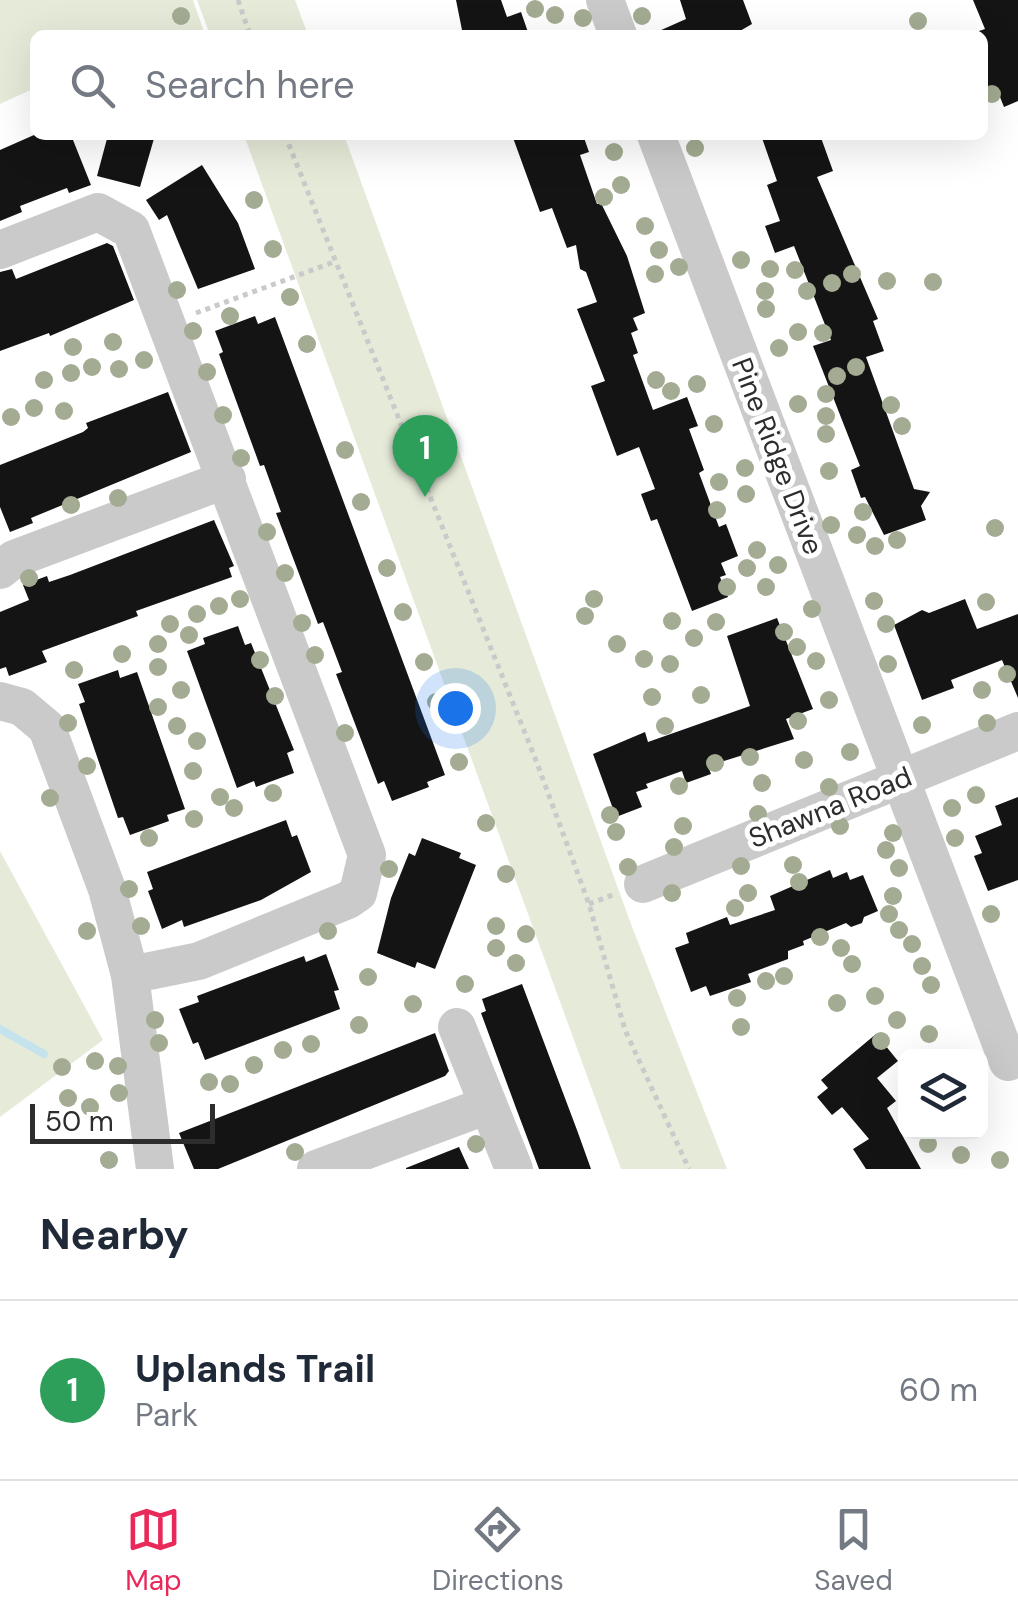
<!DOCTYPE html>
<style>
body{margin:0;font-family:"DM Sans",sans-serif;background:#f6f6f7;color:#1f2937}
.controls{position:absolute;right:30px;bottom:30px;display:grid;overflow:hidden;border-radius:15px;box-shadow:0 10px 40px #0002}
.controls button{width:90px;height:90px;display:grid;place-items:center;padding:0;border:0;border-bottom:2px solid #e0e1e3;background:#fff;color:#1f2937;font:50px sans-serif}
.scale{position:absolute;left:30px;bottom:25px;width:185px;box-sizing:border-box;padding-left:10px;border:5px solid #2d2d2d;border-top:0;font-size:28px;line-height:35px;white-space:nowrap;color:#2d2d2d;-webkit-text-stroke:8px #fff;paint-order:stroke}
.you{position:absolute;left:455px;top:708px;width:35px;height:35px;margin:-25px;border:8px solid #fff;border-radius:50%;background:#1a73e8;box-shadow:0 0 0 15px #1a73e833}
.badge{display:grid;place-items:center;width:65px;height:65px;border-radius:50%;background:#e92959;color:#fff;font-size:32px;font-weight:700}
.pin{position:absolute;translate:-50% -82px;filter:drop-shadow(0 2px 5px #0008)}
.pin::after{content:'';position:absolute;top:52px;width:35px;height:30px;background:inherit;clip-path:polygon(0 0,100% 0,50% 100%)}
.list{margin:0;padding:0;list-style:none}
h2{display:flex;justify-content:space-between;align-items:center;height:130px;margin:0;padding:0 40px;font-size:42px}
h2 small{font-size:32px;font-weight:400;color:#747a83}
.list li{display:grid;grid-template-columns:65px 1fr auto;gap:30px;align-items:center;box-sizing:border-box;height:180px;padding:0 40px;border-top:2px solid #e0e1e3}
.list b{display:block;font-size:38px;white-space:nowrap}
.list p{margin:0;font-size:32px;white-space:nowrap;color:#747a83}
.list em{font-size:32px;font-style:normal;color:#747a83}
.icon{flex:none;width:55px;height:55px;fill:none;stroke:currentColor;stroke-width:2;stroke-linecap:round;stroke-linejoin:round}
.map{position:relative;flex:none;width:1018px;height:1169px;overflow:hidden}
.search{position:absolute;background:#fff;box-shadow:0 10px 40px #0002;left:30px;right:30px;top:30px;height:110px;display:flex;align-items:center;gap:25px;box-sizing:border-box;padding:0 35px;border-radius:15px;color:#747a83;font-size:38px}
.sheet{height:310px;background:#fff}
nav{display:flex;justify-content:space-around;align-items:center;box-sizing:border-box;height:140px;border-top:2px solid #e0e1e3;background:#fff;font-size:28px;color:#747a83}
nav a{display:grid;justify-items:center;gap:5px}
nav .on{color:#e92959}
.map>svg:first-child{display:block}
.green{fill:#e6ebd9}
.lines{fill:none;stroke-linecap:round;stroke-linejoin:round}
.stream{stroke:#c5e3ec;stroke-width:8}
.building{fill:#141414}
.path{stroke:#cacaca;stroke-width:5;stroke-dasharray:5 5;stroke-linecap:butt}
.minor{stroke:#cacaca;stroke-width:38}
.tree{fill:#a3ac92}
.labels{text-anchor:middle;stroke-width:10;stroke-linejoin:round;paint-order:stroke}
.street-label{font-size:28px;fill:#2d2d2d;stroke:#fff}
</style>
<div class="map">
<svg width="1018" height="1169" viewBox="0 0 1018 1169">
<rect width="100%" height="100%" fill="#fff"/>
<g class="green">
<polygon points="0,0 193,0 205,35 35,35 35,88 0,104"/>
<polygon points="197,0 295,0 308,35 210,35"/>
<polygon points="244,135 344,135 631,924 727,1169 621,1169"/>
<polygon points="0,851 103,1040 0,1117"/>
</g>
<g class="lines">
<polyline class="stream" points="0,1029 44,1054"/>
</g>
<g class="building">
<polygon points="456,0 501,0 507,17 521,12 529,35 463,35"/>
<polygon points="680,0 743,0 752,24 733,35 650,35 686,19"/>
<polygon points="973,0 1018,0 1018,101 1004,107 998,92 989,96 983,81 983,35 976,32 985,29"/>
<polygon points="34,135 71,135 91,185 69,193 67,188 20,206 22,212 0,221 0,150"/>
<polygon points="108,135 155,135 140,187 97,176"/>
<polygon points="512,135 583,135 589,152 580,155 597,204 601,203 627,256 645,313 633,318 638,330 631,333 638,353 633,355 653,410 687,397 698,426 689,429 704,470 699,473 719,527 726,524 738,556 721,563 726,575 720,577 728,597 692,611 657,519 651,521 641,494 655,489 639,447 617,456 591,386 605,381 577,309 597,302 586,272 580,269 576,245 567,248 552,208 540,212"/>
<polygon points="761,135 820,135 833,171 817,177 878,319 873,321 884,351 866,357 914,489 930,492 921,506 926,520 884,535 865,497 861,498 851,470 860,466 813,346 831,340 794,246 775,253 765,226 780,221 767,185 777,181"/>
<polygon points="202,165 238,223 255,269 198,289 167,215 159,220 146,200"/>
<polygon points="107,243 113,246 134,300 50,336 49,333 0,351 0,272 12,269 16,279"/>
<polygon points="255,316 258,324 275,317 445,775 427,782 429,787 392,801 384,781 378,784 336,674 342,672 323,622 318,624 276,513 281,512 264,465 260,466 219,354 223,352 215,331"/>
<polygon points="168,392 191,452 31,518 33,523 10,532 0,507 0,465 83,432 88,428 86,423"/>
<polygon points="214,520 234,566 229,568 232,577 136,611 138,616 42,651 47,662 9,676 6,667 0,669 0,612 29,600 23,585 47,576 49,582 70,575"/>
<polygon points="965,599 977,629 1018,614 1018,698 1002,660 951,680 954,688 922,700 894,625 922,610 929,613"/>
<polygon points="777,618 813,709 786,719 794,739 708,766 711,774 686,783 682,771 646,784 648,788 636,792 642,807 616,817 593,754 645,732 648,742 750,706 727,636"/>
<polygon points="238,626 245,645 251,643 294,750 287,753 294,773 256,787 254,781 237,788 187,651 205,644 203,638"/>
<polygon points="118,670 120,678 137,672 185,809 167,815 169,821 130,835 123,817 118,818 79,704 85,702 78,684"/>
<polygon points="1018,797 1018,880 988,891 974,856 982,853 975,836 1002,825 995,806"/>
<polygon points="286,820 292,837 297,835 311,872 261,900 184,927 182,920 162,929 148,891 153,889 147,872"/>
<polygon points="422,838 461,853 459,858 476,865 435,969 417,962 415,968 377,953 391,898 409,853 415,856"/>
<polygon points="830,870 833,878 847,872 850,880 863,875 878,911 864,917 862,923 851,927 846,923 803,941 804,945 788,951 788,959 748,974 751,982 710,996 706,986 691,992 675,948 689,943 686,933 727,917 730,925 775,910 770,896"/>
<polygon points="326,954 339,990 334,991 340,1009 205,1060 198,1042 193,1044 179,1009 199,1002 197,996 304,956 306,962"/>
<polygon points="522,984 577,1130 591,1169 539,1169 516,1108 481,1013 486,1011 482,999"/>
<polygon points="435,1033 449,1071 445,1076 218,1169 194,1169 179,1133"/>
<polygon points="876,1034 898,1061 877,1078 896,1101 887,1108 921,1169 866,1169 853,1149 869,1139 842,1107 832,1115 817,1097 828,1088 821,1080"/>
<polygon points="459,1147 469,1169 406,1169 406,1168"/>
</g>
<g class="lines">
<g class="path">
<polyline points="238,0 250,35"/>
<polyline points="285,135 537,763 589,904 625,1030 689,1169"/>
<polyline points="196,313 334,262"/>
<polyline points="589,904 615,894"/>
</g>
<g class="minor">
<polyline points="605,0 618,35"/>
<polyline points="656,135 1008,1062"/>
<polyline points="0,250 98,212 131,230 367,855 358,893 348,900 199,961 130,975"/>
<polyline points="0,570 14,559 227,479"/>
<polyline points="0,701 22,707 47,728 107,889 130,975 155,1169"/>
<polyline points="643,884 1018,731"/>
<polyline points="457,1027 514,1169"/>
<polyline points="316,1169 488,1105"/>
</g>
</g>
<g class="tree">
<circle cx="535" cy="9" r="9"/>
<circle cx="555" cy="15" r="9"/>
<circle cx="181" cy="16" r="9"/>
<circle cx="642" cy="16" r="9"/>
<circle cx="583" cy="18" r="9"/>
<circle cx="918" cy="21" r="9"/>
<circle cx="992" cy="94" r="9"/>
<circle cx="695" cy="148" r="9"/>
<circle cx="614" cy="152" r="9"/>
<circle cx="621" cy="185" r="9"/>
<circle cx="604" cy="197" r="9"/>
<circle cx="254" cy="200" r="9"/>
<circle cx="645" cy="226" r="9"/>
<circle cx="273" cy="249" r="9"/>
<circle cx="659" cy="250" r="9"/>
<circle cx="741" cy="260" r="9"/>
<circle cx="679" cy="267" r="9"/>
<circle cx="770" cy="269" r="9"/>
<circle cx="795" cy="270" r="9"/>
<circle cx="655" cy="274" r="9"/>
<circle cx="852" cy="274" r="9"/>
<circle cx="887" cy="281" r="9"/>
<circle cx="933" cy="282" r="9"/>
<circle cx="832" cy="283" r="9"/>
<circle cx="177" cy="290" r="9"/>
<circle cx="765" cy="291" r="9"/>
<circle cx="807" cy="291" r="9"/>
<circle cx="290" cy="297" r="9"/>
<circle cx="766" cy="309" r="9"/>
<circle cx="230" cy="316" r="9"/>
<circle cx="193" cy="331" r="9"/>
<circle cx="798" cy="332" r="9"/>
<circle cx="823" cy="333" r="9"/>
<circle cx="113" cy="342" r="9"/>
<circle cx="307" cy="344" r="9"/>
<circle cx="73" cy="347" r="9"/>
<circle cx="779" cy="348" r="9"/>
<circle cx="144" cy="360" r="9"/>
<circle cx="92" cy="367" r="9"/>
<circle cx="856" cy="367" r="9"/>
<circle cx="119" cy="369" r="9"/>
<circle cx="207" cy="372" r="9"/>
<circle cx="71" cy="373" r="9"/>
<circle cx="837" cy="376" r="9"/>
<circle cx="44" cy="380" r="9"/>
<circle cx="656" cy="380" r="9"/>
<circle cx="697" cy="384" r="9"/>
<circle cx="671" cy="391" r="9"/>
<circle cx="826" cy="394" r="9"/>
<circle cx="798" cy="404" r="9"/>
<circle cx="891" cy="405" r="9"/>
<circle cx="34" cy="408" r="9"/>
<circle cx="64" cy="411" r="9"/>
<circle cx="223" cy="415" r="9"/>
<circle cx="826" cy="416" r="9"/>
<circle cx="11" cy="417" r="9"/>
<circle cx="714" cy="424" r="9"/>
<circle cx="902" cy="426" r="9"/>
<circle cx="826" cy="434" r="9"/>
<circle cx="345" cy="450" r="9"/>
<circle cx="241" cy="458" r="9"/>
<circle cx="745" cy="468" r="9"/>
<circle cx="829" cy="471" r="9"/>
<circle cx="719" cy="482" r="9"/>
<circle cx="746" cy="494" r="9"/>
<circle cx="118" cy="498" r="9"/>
<circle cx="361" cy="502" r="9"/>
<circle cx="71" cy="505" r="9"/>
<circle cx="717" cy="510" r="9"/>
<circle cx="863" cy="512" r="9"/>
<circle cx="831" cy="525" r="9"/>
<circle cx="995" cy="528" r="9"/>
<circle cx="267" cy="532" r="9"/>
<circle cx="857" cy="535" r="9"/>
<circle cx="897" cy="540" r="9"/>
<circle cx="875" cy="546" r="9"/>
<circle cx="757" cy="550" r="9"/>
<circle cx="778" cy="565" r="9"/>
<circle cx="387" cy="568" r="9"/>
<circle cx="747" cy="568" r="9"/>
<circle cx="285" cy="573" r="9"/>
<circle cx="29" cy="578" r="9"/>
<circle cx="727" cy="587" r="9"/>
<circle cx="766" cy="587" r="9"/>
<circle cx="240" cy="599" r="9"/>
<circle cx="594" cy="599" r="9"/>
<circle cx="874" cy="601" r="9"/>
<circle cx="986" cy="602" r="9"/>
<circle cx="219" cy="606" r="9"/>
<circle cx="812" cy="609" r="9"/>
<circle cx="403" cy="612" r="9"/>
<circle cx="197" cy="614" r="9"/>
<circle cx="585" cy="616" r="9"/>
<circle cx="672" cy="621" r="9"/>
<circle cx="716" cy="622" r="9"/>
<circle cx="302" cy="623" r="9"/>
<circle cx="170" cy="624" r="9"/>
<circle cx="886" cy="624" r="9"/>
<circle cx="784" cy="632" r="9"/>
<circle cx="189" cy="635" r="9"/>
<circle cx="694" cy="638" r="9"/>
<circle cx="158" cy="644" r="9"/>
<circle cx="617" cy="644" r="9"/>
<circle cx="797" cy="647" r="9"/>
<circle cx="122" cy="654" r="9"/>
<circle cx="315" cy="655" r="9"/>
<circle cx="644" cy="659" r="9"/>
<circle cx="260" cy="660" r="9"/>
<circle cx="816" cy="661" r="9"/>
<circle cx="424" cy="662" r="9"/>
<circle cx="670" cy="664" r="9"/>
<circle cx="888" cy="664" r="9"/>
<circle cx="158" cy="667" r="9"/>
<circle cx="74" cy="670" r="9"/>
<circle cx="1007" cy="674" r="9"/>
<circle cx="181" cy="690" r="9"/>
<circle cx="982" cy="690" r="9"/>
<circle cx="701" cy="695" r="9"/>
<circle cx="275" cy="696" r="9"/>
<circle cx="652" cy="697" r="9"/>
<circle cx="829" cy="700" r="9"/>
<circle cx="436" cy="702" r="9"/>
<circle cx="158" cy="707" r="9"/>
<circle cx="798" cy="721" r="9"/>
<circle cx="68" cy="723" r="9"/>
<circle cx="987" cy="723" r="9"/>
<circle cx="922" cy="725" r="9"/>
<circle cx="177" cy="726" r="9"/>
<circle cx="665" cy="726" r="9"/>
<circle cx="345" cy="733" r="9"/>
<circle cx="197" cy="741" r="9"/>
<circle cx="850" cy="752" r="9"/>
<circle cx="750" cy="757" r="9"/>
<circle cx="804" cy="760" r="9"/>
<circle cx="459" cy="762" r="9"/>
<circle cx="715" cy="763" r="9"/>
<circle cx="87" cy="766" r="9"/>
<circle cx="193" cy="771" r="9"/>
<circle cx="762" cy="783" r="9"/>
<circle cx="679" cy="786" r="9"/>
<circle cx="829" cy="787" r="9"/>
<circle cx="273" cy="793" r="9"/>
<circle cx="976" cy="795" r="9"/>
<circle cx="220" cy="797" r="9"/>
<circle cx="50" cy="798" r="9"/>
<circle cx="234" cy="808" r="9"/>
<circle cx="952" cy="808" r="9"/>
<circle cx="758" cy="814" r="9"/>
<circle cx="610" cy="815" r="9"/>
<circle cx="194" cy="819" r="9"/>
<circle cx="486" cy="823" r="9"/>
<circle cx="683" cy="826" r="9"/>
<circle cx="840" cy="826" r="9"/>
<circle cx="616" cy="832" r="9"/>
<circle cx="893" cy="833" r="9"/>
<circle cx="149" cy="838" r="9"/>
<circle cx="955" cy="838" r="9"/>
<circle cx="674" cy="847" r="9"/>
<circle cx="886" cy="850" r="9"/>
<circle cx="793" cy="865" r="9"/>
<circle cx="741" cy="866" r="9"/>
<circle cx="628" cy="867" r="9"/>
<circle cx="899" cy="868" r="9"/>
<circle cx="389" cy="869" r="9"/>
<circle cx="506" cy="874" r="9"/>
<circle cx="799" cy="882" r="9"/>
<circle cx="129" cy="889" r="9"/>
<circle cx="672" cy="893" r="9"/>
<circle cx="748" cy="893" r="9"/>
<circle cx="893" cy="896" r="9"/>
<circle cx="735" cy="908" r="9"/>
<circle cx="889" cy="914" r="9"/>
<circle cx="991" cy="914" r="9"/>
<circle cx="141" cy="926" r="9"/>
<circle cx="496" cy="926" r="9"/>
<circle cx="899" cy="930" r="9"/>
<circle cx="87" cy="931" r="9"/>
<circle cx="328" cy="931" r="9"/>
<circle cx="526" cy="934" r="9"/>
<circle cx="820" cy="937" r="9"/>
<circle cx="912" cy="944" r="9"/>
<circle cx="496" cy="948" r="9"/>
<circle cx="841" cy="948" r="9"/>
<circle cx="516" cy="963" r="9"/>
<circle cx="852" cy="964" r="9"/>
<circle cx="922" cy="966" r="9"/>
<circle cx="784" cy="976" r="9"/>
<circle cx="368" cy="977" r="9"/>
<circle cx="766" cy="981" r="9"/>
<circle cx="465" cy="984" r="9"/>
<circle cx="931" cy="985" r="9"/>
<circle cx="875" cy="996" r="9"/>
<circle cx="737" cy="998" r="9"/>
<circle cx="837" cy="1003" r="9"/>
<circle cx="413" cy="1004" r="9"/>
<circle cx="155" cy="1020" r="9"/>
<circle cx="897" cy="1020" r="9"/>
<circle cx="359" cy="1025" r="9"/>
<circle cx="741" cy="1027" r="9"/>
<circle cx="929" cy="1034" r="9"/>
<circle cx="881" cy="1041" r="9"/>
<circle cx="159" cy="1043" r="9"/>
<circle cx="311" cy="1044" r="9"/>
<circle cx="283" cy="1050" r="9"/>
<circle cx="95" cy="1061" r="9"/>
<circle cx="254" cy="1065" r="9"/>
<circle cx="118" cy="1066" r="9"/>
<circle cx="62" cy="1067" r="9"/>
<circle cx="209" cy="1082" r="9"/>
<circle cx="230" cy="1084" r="9"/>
<circle cx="119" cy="1093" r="9"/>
<circle cx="68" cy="1098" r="9"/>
<circle cx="90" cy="1107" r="9"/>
<circle cx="476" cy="1144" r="9"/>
<circle cx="928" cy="1144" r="9"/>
<circle cx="295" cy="1152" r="9"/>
<circle cx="961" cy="1155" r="9"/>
<circle cx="109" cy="1160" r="9"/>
<circle cx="1000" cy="1160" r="9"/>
</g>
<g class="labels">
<g class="street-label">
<text transform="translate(778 456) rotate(69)" y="10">Pine Ridge Drive</text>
<text transform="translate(830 807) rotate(-22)" y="10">Shawna Road</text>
</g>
</g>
</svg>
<div class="controls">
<button><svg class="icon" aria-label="layers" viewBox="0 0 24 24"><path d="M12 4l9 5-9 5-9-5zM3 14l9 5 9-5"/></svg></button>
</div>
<div class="scale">50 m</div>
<div class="you"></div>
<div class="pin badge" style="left:425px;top:497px;background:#2e9e5b">1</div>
<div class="search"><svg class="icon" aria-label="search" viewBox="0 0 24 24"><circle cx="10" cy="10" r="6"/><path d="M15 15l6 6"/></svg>Search here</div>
</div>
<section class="sheet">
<h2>Nearby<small></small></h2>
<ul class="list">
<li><span class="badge" style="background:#2e9e5b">1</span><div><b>Uplands Trail</b><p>Park</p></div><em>60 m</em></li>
</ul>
</section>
<nav>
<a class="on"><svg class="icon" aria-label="map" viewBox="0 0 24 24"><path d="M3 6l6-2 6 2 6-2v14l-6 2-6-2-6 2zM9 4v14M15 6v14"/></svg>Map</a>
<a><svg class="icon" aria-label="directions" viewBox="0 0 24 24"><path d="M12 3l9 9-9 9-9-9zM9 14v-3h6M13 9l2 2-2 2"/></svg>Directions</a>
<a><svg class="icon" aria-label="saved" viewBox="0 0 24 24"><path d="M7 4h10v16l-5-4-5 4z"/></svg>Saved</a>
</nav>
